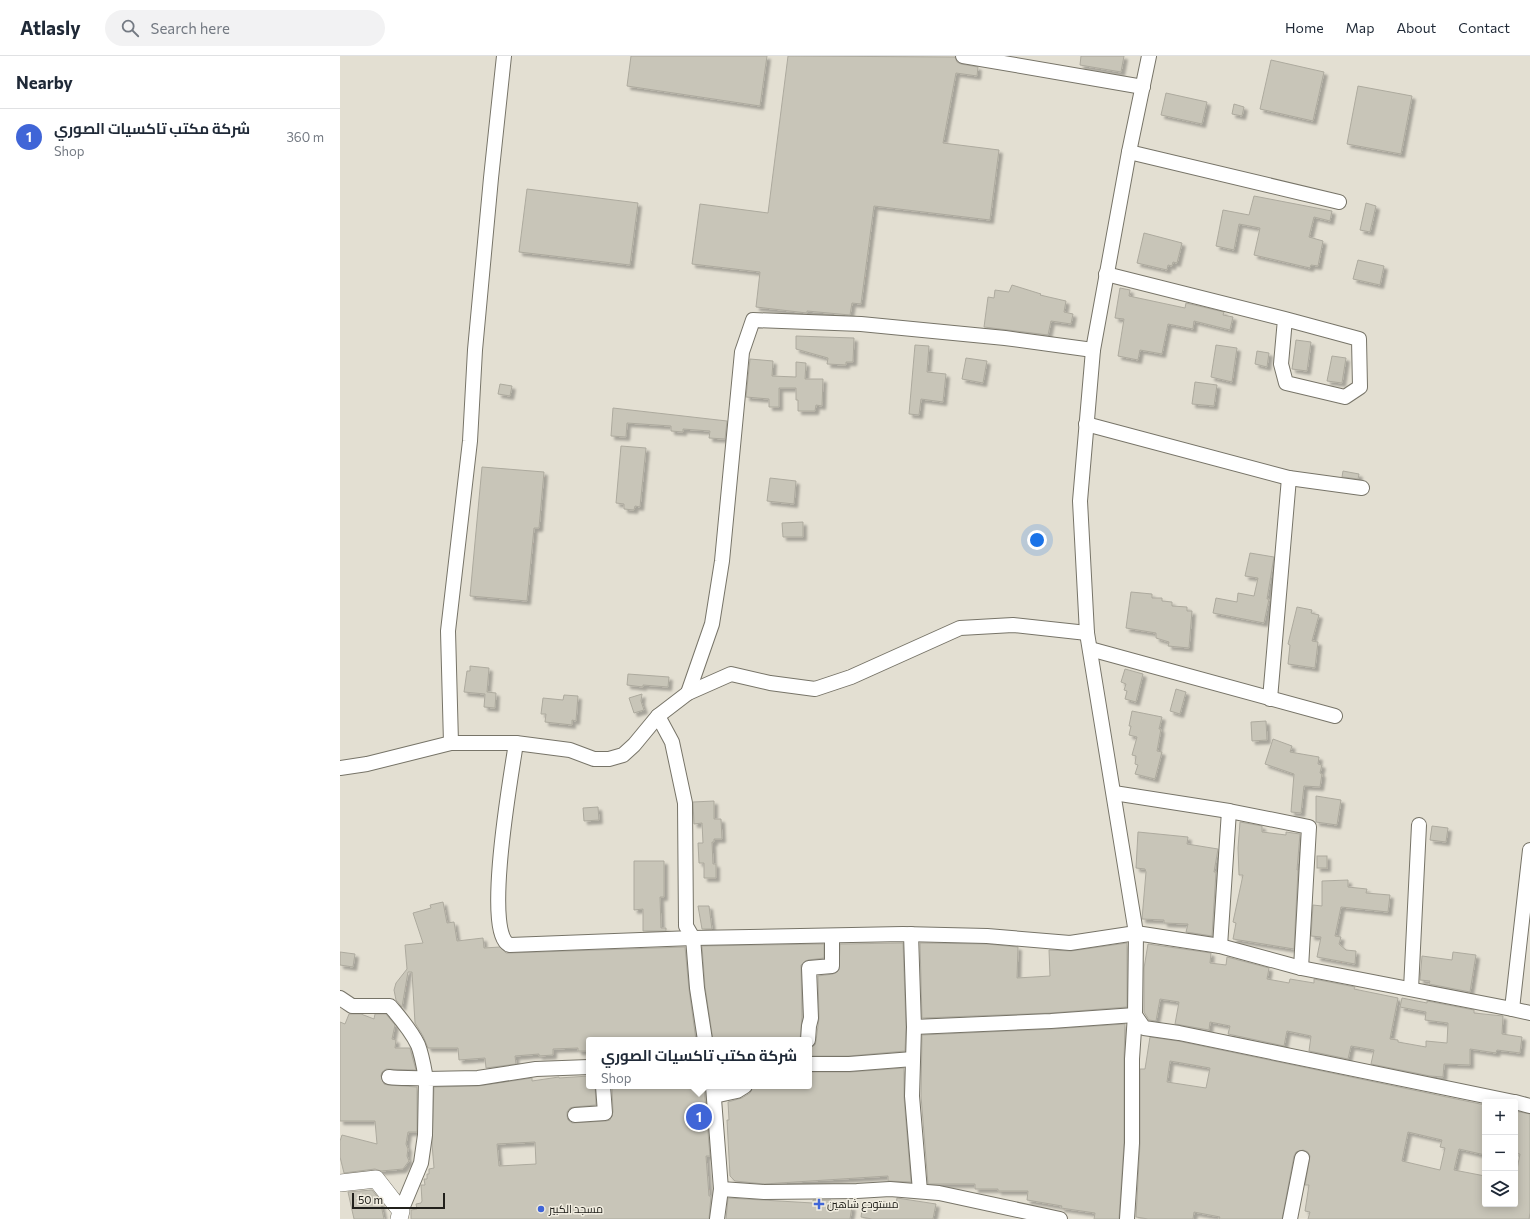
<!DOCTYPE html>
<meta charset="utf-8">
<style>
body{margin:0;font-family:Commissioner,Cairo,sans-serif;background:#f2f2f3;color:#1f2937}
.controls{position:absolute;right:12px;bottom:12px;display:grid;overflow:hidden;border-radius:4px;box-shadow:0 2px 10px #0003}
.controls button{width:36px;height:36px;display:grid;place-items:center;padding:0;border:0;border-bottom:1px solid #e0e1e3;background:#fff;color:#1f2937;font:20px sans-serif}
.scale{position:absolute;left:12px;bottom:10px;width:93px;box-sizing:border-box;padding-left:4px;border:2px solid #21201b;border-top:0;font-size:11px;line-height:14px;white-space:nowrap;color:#21201b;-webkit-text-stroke:3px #f0ecdf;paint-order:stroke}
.you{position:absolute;left:697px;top:484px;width:14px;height:14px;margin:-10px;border:3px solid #fff;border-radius:50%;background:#1a73e8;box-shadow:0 0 0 6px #1a73e833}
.badge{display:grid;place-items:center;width:26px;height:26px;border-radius:50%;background:#4065d7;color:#fff;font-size:13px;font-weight:700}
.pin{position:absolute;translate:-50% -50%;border:2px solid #fff;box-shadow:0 1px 4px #0006}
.popup{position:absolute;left:246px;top:981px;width:226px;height:52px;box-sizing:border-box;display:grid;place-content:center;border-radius:4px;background:#fff;filter:drop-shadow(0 1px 3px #0005);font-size:13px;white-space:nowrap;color:#747a83}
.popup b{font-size:15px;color:#1f2937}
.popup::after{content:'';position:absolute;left:50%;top:100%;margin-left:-8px;border:8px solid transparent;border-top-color:#fff}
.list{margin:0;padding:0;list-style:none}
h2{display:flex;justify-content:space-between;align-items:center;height:52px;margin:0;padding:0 16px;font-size:17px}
h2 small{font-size:13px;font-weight:400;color:#747a83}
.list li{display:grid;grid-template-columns:26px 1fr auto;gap:12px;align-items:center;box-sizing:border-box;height:56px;padding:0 16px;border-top:1px solid #e0e1e3}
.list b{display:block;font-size:15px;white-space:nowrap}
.list p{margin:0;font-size:13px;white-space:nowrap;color:#747a83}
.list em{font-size:13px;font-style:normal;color:#747a83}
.icon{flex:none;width:22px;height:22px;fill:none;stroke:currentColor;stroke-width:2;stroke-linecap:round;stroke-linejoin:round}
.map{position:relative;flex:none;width:1190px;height:1163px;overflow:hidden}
header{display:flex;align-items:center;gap:24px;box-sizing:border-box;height:56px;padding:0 20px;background:#fff;border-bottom:1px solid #e0e1e3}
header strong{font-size:19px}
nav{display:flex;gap:22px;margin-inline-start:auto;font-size:14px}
.search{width:280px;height:36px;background:#f2f2f3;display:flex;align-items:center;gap:10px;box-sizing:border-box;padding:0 14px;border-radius:22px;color:#747a83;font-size:15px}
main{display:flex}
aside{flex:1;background:#fff}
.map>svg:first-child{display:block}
.building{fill:#c8c5b8;stroke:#adaa9e;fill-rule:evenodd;filter:url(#shadow)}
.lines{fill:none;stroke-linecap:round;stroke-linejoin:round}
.minor-casing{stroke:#777468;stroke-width:16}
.tertiary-casing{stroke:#777468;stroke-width:18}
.minor{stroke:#fff;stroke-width:14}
.tertiary{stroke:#fff;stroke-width:17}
.poi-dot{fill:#4065d7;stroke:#f0ecdf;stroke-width:1.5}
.labels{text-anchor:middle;stroke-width:3;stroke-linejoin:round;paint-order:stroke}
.poi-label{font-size:11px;fill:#21201b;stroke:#f0ecdf;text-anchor:start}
</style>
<header>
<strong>Atlasly</strong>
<div class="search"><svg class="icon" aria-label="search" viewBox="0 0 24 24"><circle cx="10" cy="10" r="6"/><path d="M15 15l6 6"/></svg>Search here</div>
<nav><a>Home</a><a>Map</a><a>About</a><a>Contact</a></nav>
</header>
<main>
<aside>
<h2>Nearby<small></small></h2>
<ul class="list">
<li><span class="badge">1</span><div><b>شركة مكتب تاكسيات الصوري</b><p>Shop</p></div><em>360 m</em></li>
</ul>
</aside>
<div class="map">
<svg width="1190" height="1163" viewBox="0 0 1190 1163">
<defs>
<filter id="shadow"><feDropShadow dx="3.5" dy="3.5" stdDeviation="1" flood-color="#0004"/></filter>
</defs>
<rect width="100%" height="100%" fill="#e3dfd2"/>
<g class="building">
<polygon points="291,0 427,0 420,50 287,30"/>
<polygon points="448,0 615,1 617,6 621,8 638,11 637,20 616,17 603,87 659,94 650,164 534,150 521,248 512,247 510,259 467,255 467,257 416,251 420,216 352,208 360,148 428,157"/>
<polygon points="741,0 784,0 781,16 740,9"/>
<polygon points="931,4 984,16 973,65 920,53"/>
<polygon points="1018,30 1072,40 1061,98 1007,88"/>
<polygon points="826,37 867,46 862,68 821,59"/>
<polygon points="894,48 904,51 902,60 892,58"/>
<polygon points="187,133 298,147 290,209 179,196"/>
<polygon points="914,140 992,155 990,165 974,161 969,181 983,185 978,210 971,209 970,212 914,199 920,172 899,168 894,194 876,190 883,154 909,159"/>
<polygon points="1026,147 1036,150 1030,176 1020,174"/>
<polygon points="804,177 842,187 837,207 833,206 832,210 828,209 827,214 797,207"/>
<polygon points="1018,204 1044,210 1040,229 1013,223"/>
<polygon points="672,229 701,238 700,239 726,245 724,256 733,258 731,268 711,265 708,279 644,271 648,241 654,242 655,234 669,236"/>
<polygon points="780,232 790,234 789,240 845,252 846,247 884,256 883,259 893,261 890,274 854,265 853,273 828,268 822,298 800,294 798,304 778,300 784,263 775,262"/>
<polygon points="456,280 514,282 513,306 506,306 506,309 487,308 488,302 456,293"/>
<polygon points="956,284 971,286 967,315 952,313"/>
<polygon points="575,289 589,290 587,316 606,318 603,346 581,343 579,359 569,358"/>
<polygon points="876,289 897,292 892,326 871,321"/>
<polygon points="917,295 929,297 927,311 915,308"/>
<polygon points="992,300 1006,302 1002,327 987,325"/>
<polygon points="626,302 647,305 643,327 622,323"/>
<polygon points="410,303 433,305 432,320 456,321 456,306 466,307 465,323 483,323 482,350 476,349 475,355 458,355 458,344 456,344 456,332 439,332 439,351 429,351 429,343 406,341"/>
<polygon points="855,326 877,329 874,350 852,348"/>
<polygon points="160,328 172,330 170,340 158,338"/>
<polygon points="273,352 387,365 385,383 369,382 370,375 343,373 343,376 331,375 331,370 287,367 286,381 271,380"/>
<polygon points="281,390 306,392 300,451 295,450 294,454 284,453 284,448 276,447"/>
<polygon points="142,411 204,416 199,472 194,472 187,545 130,540"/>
<polygon points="1003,415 1019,418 1018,423 1002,421"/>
<polygon points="430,422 456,425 454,448 427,445"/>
<polygon points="463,466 463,481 443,481 442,467"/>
<polygon points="910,497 934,501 927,543 929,543 924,567 873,557 876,542 897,546 898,537 914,540 918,522 905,520"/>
<polygon points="791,536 812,538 812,542 822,542 822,545 832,546 832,550 847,551 847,555 852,555 849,592 828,590 829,586 816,582 816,577 786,572"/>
<polygon points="957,551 972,554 971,557 979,559 972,585 978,586 975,612 948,608 950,589 948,588"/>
<polygon points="130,610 149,612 147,636 156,637 155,652 144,651 145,638 124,636 127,615 130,615"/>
<polygon points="785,613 803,618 796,646 785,643 787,635 784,634 786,628 781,626"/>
<polygon points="288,618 329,621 328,631 303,629 303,631 287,629"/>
<polygon points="836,633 846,636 840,658 830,655"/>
<polygon points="302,638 301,645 304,654 294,657 289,642"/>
<polygon points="224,639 238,640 236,665 232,664 232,669 205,666 206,658 201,658 203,642 223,644"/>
<polygon points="792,655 822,661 819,673 821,673 817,695 822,696 815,723 795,718 798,709 795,708 796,700 792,699 797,681 789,679 791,670 789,670"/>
<polygon points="926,665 927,684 912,685 911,666"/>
<polygon points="933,683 952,690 950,696 979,701 978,708 982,709 980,717 982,718 980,731 964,730 961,757 951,756 954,718 925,708"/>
<polygon points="976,740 1001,744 997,769 976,766"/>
<polygon points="374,745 374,763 381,763 382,783 374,783 374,786 372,786 373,808 376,808 376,822 364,822 364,807 359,807 358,787 363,787 362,767 354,768 353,746"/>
<polygon points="258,751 259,764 244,765 243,752"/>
<polygon points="900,766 922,770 922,776 946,779 946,776 960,778 957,814 958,814 954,893 893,883 896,867 893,866 903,819 899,819 898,792"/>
<polygon points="1092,770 1108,772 1106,786 1090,784"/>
<polygon points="798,776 848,781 847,788 878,793 874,816 876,816 872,880 846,876 848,868 824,867 824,864 802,863 806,816 805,813 796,812"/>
<rect x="977" y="800" width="10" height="12"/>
<polygon points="294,805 324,805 324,841 320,841 321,872 326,872 326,875 303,875 303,853 294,854"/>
<polygon points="1008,824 1008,831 1027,833 1026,837 1050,839 1048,856 1001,851 995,880 1001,881 999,888 1006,894 1016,895 1015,908 977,901 981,881 971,880 973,849 982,850 982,825"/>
<polygon points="103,846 107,867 114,866 117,885 143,882 144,892 160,891 166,897 170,897 345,891 349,933 356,984 249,984 249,995 238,995 238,992 213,993 213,999 199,1000 199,998 175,1000 176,1008 146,1012 145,1002 119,1004 118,992 88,992 83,980 75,967 72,916 68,916 62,951 56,944 54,934 56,927 67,913 65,889 83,887 73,857 91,852 90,849"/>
<polygon points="358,850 369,850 372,873 362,873"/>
<polygon points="563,887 566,971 565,995 509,1000 470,1000 469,992 475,989 476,985 479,962 478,920 493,918 499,914 500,888"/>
<polygon points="580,887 647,888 678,891 677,922 710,920 709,894 731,895 787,887 787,951 711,957 582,962"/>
<polygon points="484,888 484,902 468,904 461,909 462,961 460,984 373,984 365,931 362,890"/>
<polygon points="808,888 871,897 870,907 886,909 887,901 929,912 927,923 949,927 950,923 974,927 974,923 1015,931 1014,933 1058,942 1050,983 1058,984 1058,986 1086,991 1086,985 1107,987 1108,967 1085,964 1086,956 1060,951 1062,942 1087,947 1087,945 1134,954 1134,957 1163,960 1162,978 1182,981 1180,997 1157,994 1156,997 1130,993 1130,1009 1104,1008 1103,1021 1090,1020 1031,1008 1034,994 1011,990 1008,1003 969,995 971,980 947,975 944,990 888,978 890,970 870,966 869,974 835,968 839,946 820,943 816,965 809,964 804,956 804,912"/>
<polygon points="0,896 15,898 13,911 0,909"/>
<polygon points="1113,896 1136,899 1130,936 1089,928 1090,925 1080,924 1082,900 1112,904"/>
<polygon points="9,958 21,958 34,963 35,958 46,958 55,969 52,983 56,984 55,992 70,992 71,996 76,1014 46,1013 42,1016 41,1020 44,1028 48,1029 77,1031 77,1076 68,1076 66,1088 68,1093 67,1100 69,1105 63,1113 41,1115 35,1113 4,1117 0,1101 0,1085 2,1079 37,1088 35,1065 0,1065 0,966 5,968"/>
<polygon points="785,968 784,1003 784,1087 779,1163 754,1163 755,1157 721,1152 722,1150 687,1144 688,1135 658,1135 658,1133 635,1133 635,1128 588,1128 581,1040 582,979 712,973"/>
<path d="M810,981L838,985L1145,1049V1099L1119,1093L1114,1114L1145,1120V1148H1175V1124L1180,1098L1175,1097V1055L1190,1058V1157L1189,1163H968L970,1156L965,1155L969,1129H965L970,1100L968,1096L963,1094L956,1096L954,1100L942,1163H879L880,1161L854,1156L853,1163H808L796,1161L800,1087V1013H805ZM830,1005L870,1012L866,1032L827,1026ZM1068,1076L1102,1084L1100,1091L1105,1092L1100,1114L1062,1105Z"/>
<polygon points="564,1012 564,1041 571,1126 548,1125 548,1120 424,1128 395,1125 390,1120 387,1064 389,1064 388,1046 402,1042 410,1037 413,1030 469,1030 469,1016 510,1016"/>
<path d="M249,1020V1030H255L256,1049L234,1051L230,1052L227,1056V1060L228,1064L232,1067L266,1065L270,1064L273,1056L272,1030H364L370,1100H366L369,1140H371L369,1163H71V1154L77,1153L76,1148L81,1147L82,1145L81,1129H85L84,1123H87V1118H89V1113L94,1112L92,1088L94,1031L138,1030L192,1022V1025L219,1021V1022ZM195,1086L196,1108L159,1110L157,1088Z"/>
<polygon points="32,1134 40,1144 44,1163 14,1163 8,1136"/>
<polygon points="388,1142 473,1147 473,1144 491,1144 491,1147 512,1151 510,1163 386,1163"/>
<polygon points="557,1142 596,1148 593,1163 532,1163 521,1161 523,1147 538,1149 539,1145 556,1148"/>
</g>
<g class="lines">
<g class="minor-casing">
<g id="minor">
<polyline points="623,0 803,31"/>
<polyline points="789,96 999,146"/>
<polyline points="766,218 945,263 1019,283 1020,331 1005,341 946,327 941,308 945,263"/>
<polyline points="746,368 949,422 1022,432"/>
<polyline points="750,593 995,660"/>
<polyline points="348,637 372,568 382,505 402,296 413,264 521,268 665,282 753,294"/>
<polyline points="930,643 949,422"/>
<polyline points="318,660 332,686 345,747 346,870 353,882 357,932 365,984"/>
<polyline points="111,687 108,575 130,385 135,294 151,122 164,0"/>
<path d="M176,687C172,714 142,881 170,889L353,882L563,878L647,880L730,887L796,877L880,890L961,912L1172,953L1190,957"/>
<polyline points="0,712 27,708 111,687 176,687 230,694 254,703 269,703 283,699 294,689 318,660 348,637 391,618 430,627 475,633 511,621 620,572 673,569 747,577"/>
<polyline points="774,737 889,755 969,771 961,912"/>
<polyline points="571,878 574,971 572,1040 580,1135"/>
<polyline points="880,890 889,755"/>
<polyline points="1071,933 1079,769"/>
<path d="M0,942L12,950H50C60,962 71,974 78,989C82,999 84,1012 86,1023C74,1021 62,1023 49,1021"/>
<polyline points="1172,953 1190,794"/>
<polyline points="574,971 711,965 795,959 804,972 839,977 1174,1046"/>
<polyline points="468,984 469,970 471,962 469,912 492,910 492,880"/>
<polyline points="469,1008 509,1008 573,1003"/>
<polyline points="373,1030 381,1133 377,1163"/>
<polyline points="374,1040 397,1035 405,1030"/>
<polyline points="1175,1046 1190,1050"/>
<polyline points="235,1059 265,1057 263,1030"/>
<polyline points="381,1133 424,1136 517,1135 550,1133 599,1137 720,1163"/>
<polyline points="61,1155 81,1107 85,1079 86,1023 138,1022 196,1013 249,1011"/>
<polyline points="787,1163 792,1087 792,1003 795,959 796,877 747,577 740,445 753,294 789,96 809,0"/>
<polyline points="950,1163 962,1102"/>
</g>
</g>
<g class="tertiary-casing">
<polyline id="tertiary" points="0,1127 36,1123 61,1155 59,1163"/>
</g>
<use href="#minor" class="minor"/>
<use href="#tertiary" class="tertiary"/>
</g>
<g class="poi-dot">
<path d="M477 1142h4v4h4v4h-4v4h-4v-4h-4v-4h4z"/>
<circle cx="201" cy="1153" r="4"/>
</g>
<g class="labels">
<g class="poi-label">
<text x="487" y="1152">مستودع شاهين</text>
<text x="209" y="1157">مسجد الكبير</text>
</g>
</g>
</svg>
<div class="controls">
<button>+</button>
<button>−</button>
<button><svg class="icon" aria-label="layers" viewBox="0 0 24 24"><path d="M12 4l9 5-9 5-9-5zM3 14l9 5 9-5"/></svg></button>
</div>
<div class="scale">50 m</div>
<div class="you"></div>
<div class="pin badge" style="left:359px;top:1061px">1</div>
<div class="popup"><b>شركة مكتب تاكسيات الصوري</b>Shop</div>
</div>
</main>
